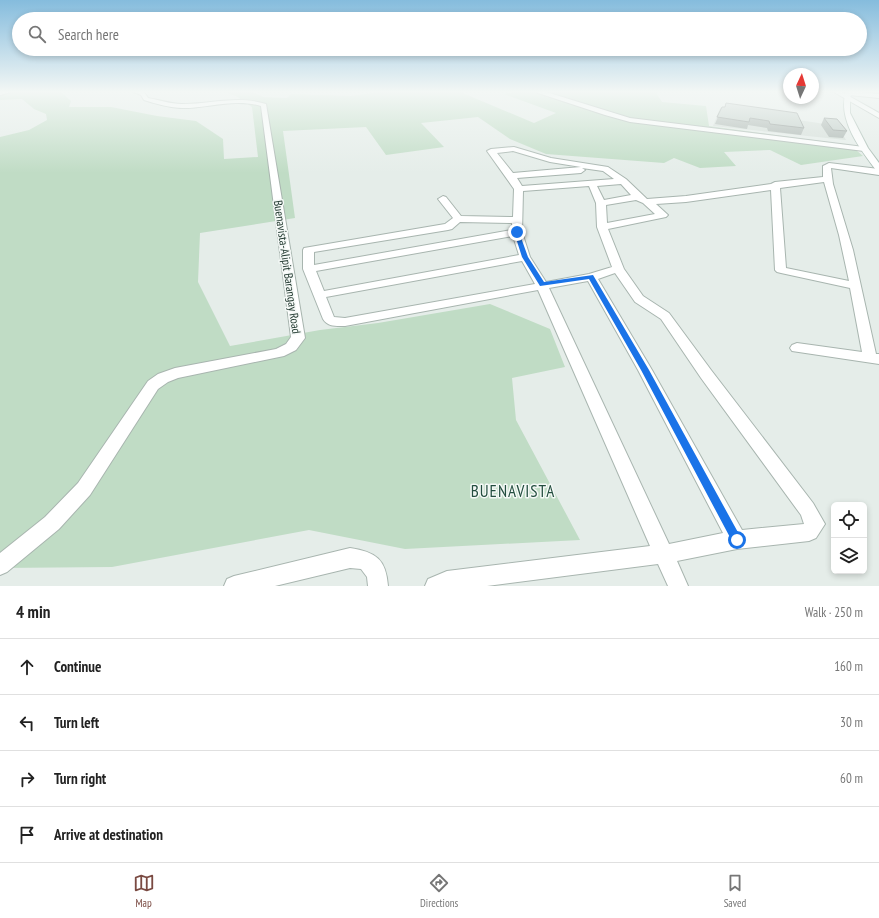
<!DOCTYPE html>
<meta charset="utf-8">
<style>
body{margin:0;font-family:"PT Sans Narrow",sans-serif;background:#f6f6f6;color:#222}
.controls{position:absolute;right:12px;bottom:12px;display:grid;overflow:hidden;border-radius:6px;box-shadow:0 2px 6px #0003}
.controls button{width:36px;height:36px;display:grid;place-items:center;padding:0;border:0;border-bottom:1px solid #e0e0e0;background:#fff;color:#222;font:20px sans-serif}
.compass{position:absolute;left:783px;top:68px;width:36px;height:36px;border-radius:50%;background:#fff;box-shadow:0 2px 6px #0003;rotate:4deg}
.stop{position:absolute;width:12px;height:12px;margin:-9px;border:3px solid #1a73e8;border-radius:50%;background:#fff}
.stop.end{background:#1a73e8;border-color:#fff;box-shadow:0 1px 4px #0008}
.list{margin:0;padding:0;list-style:none}
h2{display:flex;justify-content:space-between;align-items:center;height:52px;margin:0;padding:0 16px;font-size:17px}
h2 small{font-size:13px;font-weight:400;color:#767676}
.list li{display:grid;grid-template-columns:26px 1fr auto;gap:12px;align-items:center;box-sizing:border-box;height:56px;padding:0 16px;border-top:1px solid #e0e0e0}
.list b{display:block;font-size:15px;white-space:nowrap}
.list em{font-size:13px;font-style:normal;color:#767676}
.icon{flex:none;width:22px;height:22px;fill:none;stroke:currentColor;stroke-width:2;stroke-linecap:round;stroke-linejoin:round}
.map{position:relative;flex:none;width:879px;height:586px;overflow:hidden}
.search{position:absolute;background:#fff;box-shadow:0 2px 6px #0003;left:12px;right:12px;top:12px;height:44px;display:flex;align-items:center;gap:10px;box-sizing:border-box;padding:0 14px;border-radius:22px;color:#767676;font-size:15px}
.sheet{height:276px;background:#fff}
nav{display:flex;justify-content:space-around;align-items:center;box-sizing:border-box;height:56px;border-top:1px solid #e0e0e0;background:#fff;font-size:11px;color:#767676}
nav a{display:grid;justify-items:center;gap:2px}
nav .on{color:#7a4a42}
.map>svg:first-child{display:block}
.built{fill:#d3ddd7}
.green{fill:#c0dcc5}
.lines{fill:none;stroke-linecap:round;stroke-linejoin:round}
.minor-casing{stroke:#a8b5af;stroke-width:2}
.secondary-casing{stroke:#a4b8af;stroke-width:2}
.minor{fill:#fff;fill-rule:evenodd}
.secondary{fill:#fff;fill-rule:evenodd}
.wall{fill:#a3aea9}
.building{fill:#bdcac4;stroke:#848d89}
.route{fill:#1a73e8}
.labels{text-anchor:middle;stroke-width:3;stroke-linejoin:round;paint-order:stroke}
.street-label{font-size:12px;fill:#263d34;stroke:#f5f9f7}
.near-quarter-label{font-size:17px;letter-spacing:1px;fill:#234e3f;stroke:#f5f9f7}
</style>
<div class="map">
<svg width="879" height="586" viewBox="0 0 879 586">
<rect width="100%" height="100%" fill="#e5ede9"/>
<polygon class="built" points="720,108 838,126 846,140 713,126"/>
<polygon class="green" points="0,91 60,91 71,101 69,107 111,107 157,116 196,121 223,139 224,159 258,157 252,107 236,96 222,91 250,91 263,97 287,98 291,94 351,96 388,91 458,91 534,123 556,113 504,94 521,91 655,91 662,102 706,106 709,126 850,145 863,156 801,165 770,150 724,152 736,166 700,168 674,158 664,163 546,154 510,139 478,117 421,123 444,147 386,155 366,127 283,131 295,218 200,233 198,282 230,346 320,330 378,323 490,304 550,329 565,367 512,378 516,420 580,540 405,549 309,530 112,567 0,568 0,137 29,130 47,120 46,114 34,109 22,99 0,100"/>
<g class="lines">
<g class="minor-casing">
<g id="minor">
<polygon points="0,91 15,91 0,95"/>
<path d="M131,91C139,91 144,90 148,98C159,100 171,104 182,104C211,104 238,95 266,104L305,338L296,350L284,356L178,378L168,382L158,389L90,495L59,529L7,572L0,575V553L45,517L78,483L148,381L158,374L175,368L276,349L286,344L291,337L261,106C235,98 209,108 183,108C170,108 157,104 144,100L141,95Z"/>
<polygon points="532,91 543,91 630,118 864,147 868,149 864,151 630,122 605,115"/>
<polygon points="832,91 840,91 879,113 879,118"/>
<polygon points="852,91 879,94 879,98 849,95 846,93"/>
<path d="M514,147L551,158L608,167L626,179L647,199L686,196L771,184L775,182L823,177V166L829,163L879,169V175L831,168L833,184L853,250L876,354H879V364L792,351L790,348L792,345L797,343L862,352L850,288L781,273L777,272L775,270L771,190L686,202L656,204L668,215L666,217L608,229L624,269L643,296L669,313L711,370L813,503L825,524L816,538L809,541L737,549L677,561L688,586H668L658,564L487,586H425L428,579L447,571L650,546L538,290L345,326C336,326 328,327 323,319L303,269V250L304,248L445,224L453,218L438,199L443,196L446,197L461,216L513,217L514,189L487,151L491,149ZM513,151L550,162L581,167L513,173L497,153ZM582,168L603,171L614,179L522,186L517,178L581,173L585,170ZM824,182L839,235L849,281L786,268L780,188ZM621,184L631,195L604,200L597,186ZM589,186L596,203L597,227L612,267L589,274L546,282L530,257L522,232L523,191ZM636,200L643,203L655,214L607,223L606,205ZM460,222L512,223V230L314,265V252L448,230L452,229ZM513,236L519,255L324,291L316,271ZM522,261L535,284L345,318L334,317L326,297ZM615,273L635,302L661,319L701,378L801,515L804,524L742,530L652,370L598,279ZM588,281L638,370L723,533L669,544L549,288Z"/>
<path d="M350,548C376,552 386,559 388,586H368L367,577L361,569L350,568L275,586H224L227,579L234,576Z"/>
</g>
</g>
<g class="secondary-casing">
<path id="secondary" d="M846,91H852L850,98V113L868,148L879,163V171L876,170C860,149 837,119 846,91Z"/>
</g>
<use href="#minor" class="minor"/>
<use href="#secondary" class="secondary"/>
</g>
<g class="wall">
<polygon points="722,107 804,128 801,135 768,131 767,128 748,125 747,129 715,124"/>
<polygon points="824,118 847,131 843,138 829,137 821,125"/>
</g>
<g class="building">
<polygon points="726,103 797,113 804,128 770,124 769,121 750,118 749,122 717,117 722,107 725,107"/>
<polygon points="824,118 837,119 847,131 833,130"/>
</g>
<linearGradient id="sky" x2="0" y2="1"><stop stop-color="#85bcdd"/><stop offset="0.53" stop-color="#f3f7f5"/><stop offset="1" stop-color="#f3f7f5" stop-opacity="0"/></linearGradient>
<rect width="879" height="173" fill="url(#sky)"/>
<polygon class="route" points="517,230 519,232 528,257 544,282 593,275 649,370 740,536 742,540 740,543 737,545 733,543 641,370 589,279 540,286 522,257 514,232"/>
<g class="labels">
<g class="street-label">
<text transform="translate(287 267) rotate(82)" y="4">Buenavista-Alipit Barangay Road</text>
</g>
<g class="near-quarter-label">
<text x="513" y="497">BUENAVISTA</text>
</g>
</g>
</svg>
<div class="controls">
<button><svg class="icon" aria-label="locate" viewBox="0 0 24 24"><circle cx="12" cy="12" r="6"/><path d="M12 2v4M12 18v4M2 12h4M18 12h4"/></svg></button>
<button><svg class="icon" aria-label="layers" viewBox="0 0 24 24"><path d="M12 4l9 5-9 5-9-5zM3 14l9 5 9-5"/></svg></button>
</div>
<svg class="compass" viewBox="-18 -18 36 36"><path d="M0-13l5 13h-10z" fill="#e53935"/><path d="M0 13l5-13h-10z" fill="#767676"/></svg>
<div class="stop" style="left:737px;top:540px"></div>
<div class="stop end" style="left:517px;top:232px"></div>
<div class="search"><svg class="icon" aria-label="search" viewBox="0 0 24 24"><circle cx="10" cy="10" r="6"/><path d="M15 15l6 6"/></svg>Search here</div>
</div>
<section class="sheet">
<h2>4 min<small>Walk · 250 m</small></h2>
<ul class="list">
<li><svg class="icon" aria-label="ahead" viewBox="0 0 24 24"><path d="M12 20V5M6 11l6-6 6 6"/></svg><div><b>Continue</b></div><em>160 m</em></li>
<li><svg class="icon" aria-label="left" viewBox="0 0 24 24"><path d="M17 20v-9H6M10 6l-5 5 5 5"/></svg><div><b>Turn left</b></div><em>30 m</em></li>
<li><svg class="icon" aria-label="right" viewBox="0 0 24 24"><path d="M7 20v-9h11M14 6l5 5-5 5"/></svg><div><b>Turn right</b></div><em>60 m</em></li>
<li><svg class="icon" aria-label="arrive" viewBox="0 0 24 24"><path d="M6 21V4h12l-3 4 3 4H6"/></svg><div><b>Arrive at destination</b></div></li>
</ul>
</section>
<nav>
<a class="on"><svg class="icon" aria-label="map" viewBox="0 0 24 24"><path d="M3 6l6-2 6 2 6-2v14l-6 2-6-2-6 2zM9 4v14M15 6v14"/></svg>Map</a>
<a><svg class="icon" aria-label="directions" viewBox="0 0 24 24"><path d="M12 3l9 9-9 9-9-9zM9 14v-3h6M13 9l2 2-2 2"/></svg>Directions</a>
<a><svg class="icon" aria-label="saved" viewBox="0 0 24 24"><path d="M7 4h10v16l-5-4-5 4z"/></svg>Saved</a>
</nav>
